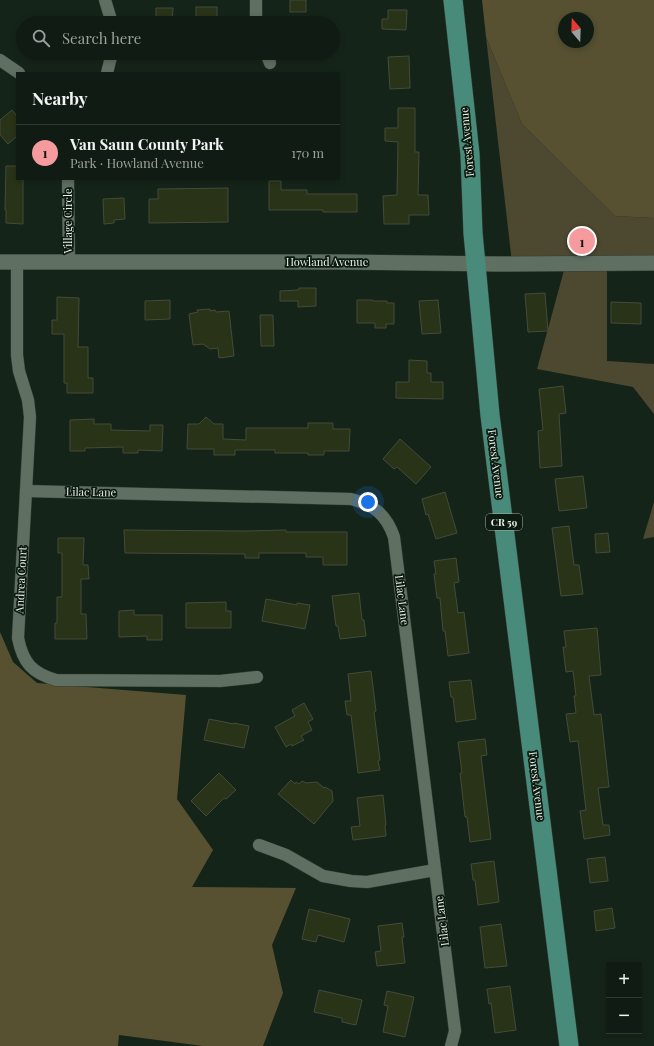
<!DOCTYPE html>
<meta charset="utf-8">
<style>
body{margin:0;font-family:"Playfair Display",serif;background:#19241c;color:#f1f3f6}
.controls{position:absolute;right:12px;bottom:12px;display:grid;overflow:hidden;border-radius:0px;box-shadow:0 2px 6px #0003}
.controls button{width:36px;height:36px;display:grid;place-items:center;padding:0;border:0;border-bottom:1px solid #303933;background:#101b13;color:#f1f3f6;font:20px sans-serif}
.compass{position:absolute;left:558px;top:12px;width:36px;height:36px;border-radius:50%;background:#101b13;box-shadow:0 2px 6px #0003;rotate:341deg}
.you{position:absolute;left:368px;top:502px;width:14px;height:14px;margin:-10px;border:3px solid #fff;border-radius:50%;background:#1a73e8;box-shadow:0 0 0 6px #1a73e833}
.badge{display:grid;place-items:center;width:26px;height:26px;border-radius:50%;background:#f59b9e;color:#111;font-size:13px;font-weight:700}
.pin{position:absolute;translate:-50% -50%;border:2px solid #fff;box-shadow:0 1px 4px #0006}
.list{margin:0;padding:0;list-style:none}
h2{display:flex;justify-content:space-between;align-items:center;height:52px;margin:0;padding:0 16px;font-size:17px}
h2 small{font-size:13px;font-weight:400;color:#9ca1a0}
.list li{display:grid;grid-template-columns:26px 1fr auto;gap:12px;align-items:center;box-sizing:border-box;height:56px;padding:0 16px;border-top:1px solid #303933}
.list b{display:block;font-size:15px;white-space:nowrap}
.list p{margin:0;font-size:13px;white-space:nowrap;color:#9ca1a0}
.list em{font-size:13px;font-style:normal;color:#9ca1a0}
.icon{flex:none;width:22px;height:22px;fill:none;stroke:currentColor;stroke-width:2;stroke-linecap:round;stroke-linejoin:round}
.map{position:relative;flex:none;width:654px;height:1046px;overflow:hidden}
.search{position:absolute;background:#101b13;box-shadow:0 2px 6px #0003;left:16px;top:16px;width:324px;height:44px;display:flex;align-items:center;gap:10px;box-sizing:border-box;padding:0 14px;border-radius:22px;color:#9ca1a0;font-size:15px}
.panel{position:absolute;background:#101b13;box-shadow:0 2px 6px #0003;left:16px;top:72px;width:324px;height:108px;border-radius:0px}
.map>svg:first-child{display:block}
.green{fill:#4d4830}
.forest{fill:#575132;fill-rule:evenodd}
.building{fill:#293317;stroke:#444b3a}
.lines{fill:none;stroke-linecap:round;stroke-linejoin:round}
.minor-casing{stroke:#353f37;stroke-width:13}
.tertiary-casing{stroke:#353f37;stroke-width:16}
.primary-casing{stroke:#353f37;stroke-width:20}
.minor{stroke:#5f6f62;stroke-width:12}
.tertiary{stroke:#5f6f62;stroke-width:15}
.primary{stroke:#498b7b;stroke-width:19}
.labels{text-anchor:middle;stroke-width:3.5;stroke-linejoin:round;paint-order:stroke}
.shield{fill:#0c1a10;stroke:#a6b0a9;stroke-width:1}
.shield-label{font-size:10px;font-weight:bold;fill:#e8f1ea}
.street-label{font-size:11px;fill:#e8f1ea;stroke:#0c1a10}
</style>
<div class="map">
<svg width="654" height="1046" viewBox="0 0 654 1046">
<rect width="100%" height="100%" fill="#152419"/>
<g class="green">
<polygon points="486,37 522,124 615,216 654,218 654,264 607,264 607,361 654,364 654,414 633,387 537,369 566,263 512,263"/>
<polygon points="654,502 654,537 643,539"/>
</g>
<g class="forest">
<path d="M482,0H654V218L615,216L522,124L486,37ZM564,18H588V42H564Z"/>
<polygon points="0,632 13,662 37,683 186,695 177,799 213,850 192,887 296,888 272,945 283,993 263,1046 203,1046 119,1035 118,1046 0,1046"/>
</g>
<g class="building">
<rect x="290" y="0" width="16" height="12"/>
<rect x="196" y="7" width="21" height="16"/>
<polygon points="156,8 173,8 172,23 156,23"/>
<polygon points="388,10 407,10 406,30 382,29 382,19 388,19"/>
<polygon points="409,56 410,88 390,89 388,57"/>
<polygon points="398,108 415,108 415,152 419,152 418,195 428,195 429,215 409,215 409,224 384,224 383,196 397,195 398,142 385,141 385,128 398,128"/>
<polygon points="12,110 17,116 17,136 8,144 0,135 0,120"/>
<polygon points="6,166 17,166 17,179 23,179 23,224 6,223 6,210 5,210"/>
<polygon points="269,181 281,181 281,190 307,190 307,194 357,194 357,212 323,212 323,210 269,210"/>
<polygon points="228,188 228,222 149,223 149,199 158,199 158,189"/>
<polygon points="124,198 125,219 114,220 114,223 104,224 103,199"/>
<polygon points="299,288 316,288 316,306 298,307 298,301 280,301 280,291 299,290"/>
<polygon points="545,293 548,331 528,332 525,294"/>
<polygon points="57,297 79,298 78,347 88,347 88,378 93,378 93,393 67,393 67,383 64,383 64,334 52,334 52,320 57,320"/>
<polygon points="170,300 170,319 145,320 145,301"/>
<polygon points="357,300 373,300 373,301 387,301 387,303 394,303 394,324 386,324 386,328 375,328 375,323 357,323"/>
<polygon points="438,300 441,333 422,334 419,301"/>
<polygon points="611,302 641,303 641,324 611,323"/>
<polygon points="210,309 210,311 215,310 216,312 229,311 234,356 219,358 218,348 210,349 203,344 193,345 189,314 198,312 197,310"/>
<polygon points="260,315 273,315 274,346 261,346"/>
<polygon points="409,360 427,361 427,373 431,373 431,382 443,382 443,399 396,398 396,382 409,382"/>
<polygon points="563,386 566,413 559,414 562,466 540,468 538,431 543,430 539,389"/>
<polygon points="206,417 214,424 223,424 223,439 246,440 246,428 308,428 308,423 333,423 333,429 350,429 349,451 324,451 324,455 308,455 308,453 275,453 275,450 235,450 235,455 214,455 214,449 187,449 188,424 199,424"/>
<polygon points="94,419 94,424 111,424 111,430 150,431 150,425 163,425 162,451 138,450 138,453 123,453 123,447 85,448 85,451 70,451 70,420"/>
<polygon points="400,439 431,467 416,484 397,467 394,469 383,459"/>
<polygon points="583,476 587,508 559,511 555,479"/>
<polygon points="445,492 457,533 436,539 428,514 426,515 422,499"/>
<polygon points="569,526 574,565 579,565 583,594 561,596 552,528"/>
<polygon points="124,530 245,531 286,530 286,532 347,532 347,565 323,565 323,557 306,557 306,553 259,553 259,558 245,558 245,554 125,553"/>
<polygon points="608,533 610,552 596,553 595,534"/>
<polygon points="58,538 84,538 83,565 88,565 89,579 81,579 81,614 86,614 87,639 55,639 55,623 57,623 57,597 62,597 62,553 58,553"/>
<polygon points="456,558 459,582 454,583 458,613 464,612 469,653 448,656 445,631 443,631 440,598 437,598 434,574 436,574 434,561"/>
<polygon points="359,593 362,620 364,620 366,636 340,639 338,626 336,626 332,596"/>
<polygon points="266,599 297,605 297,603 310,605 305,629 262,621"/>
<polygon points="226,602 226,611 231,611 231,628 186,628 186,603"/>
<polygon points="134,610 134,615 162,615 162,640 147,640 147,636 119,637 119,611"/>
<polygon points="597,628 601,675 589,676 594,715 601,714 609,787 598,788 603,825 609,825 610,835 584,839 580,811 586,810 578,741 570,742 566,714 576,713 574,696 576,696 573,671 566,672 563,647 566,647 564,631"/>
<polygon points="371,671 376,711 374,712 380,760 378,761 380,770 358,773 351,715 347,715 345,701 351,701 348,674"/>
<polygon points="471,680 476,719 456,722 453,697 451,697 449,682"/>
<polygon points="304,703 313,719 308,722 312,730 301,736 304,740 292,746 291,744 286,747 275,727 295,716 292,710"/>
<polygon points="209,719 234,724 234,723 249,726 244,748 204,740"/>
<polygon points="485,739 487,755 481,756 491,839 470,842 467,817 465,817 460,773 462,773 458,742"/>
<polygon points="219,773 236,790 226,799 224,798 206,816 191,801"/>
<polygon points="291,780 295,784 296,782 299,784 302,781 306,783 317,782 324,788 325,787 332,791 333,801 314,824 278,794"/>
<polygon points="383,795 386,825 385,825 386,836 353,840 351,827 360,826 357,798"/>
<polygon points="605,857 608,881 590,883 587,859"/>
<polygon points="494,861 499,902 478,905 475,880 473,880 471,864"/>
<polygon points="612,908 615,928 596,931 594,911"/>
<polygon points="309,909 350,919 344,942 318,935 316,942 302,939"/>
<polygon points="402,923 404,937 402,937 405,963 377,966 375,952 381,951 378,926"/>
<polygon points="501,924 507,966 485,968 480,927"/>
<polygon points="510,986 516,1030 495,1033 491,1003 489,1004 487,989"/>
<polygon points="319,990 362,1000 356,1025 342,1022 342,1018 314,1012"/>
<polygon points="387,991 414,997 405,1037 383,1032 388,1006 384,1005"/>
</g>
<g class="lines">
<g class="minor-casing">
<g id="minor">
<polyline points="105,0 112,23"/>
<polyline points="256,0 256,23"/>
<polyline points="266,53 270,63"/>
<polyline points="0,60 19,73"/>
<polyline points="107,73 112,53"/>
<polyline points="68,179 69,263"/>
<path d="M17,262V355L19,371L28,400L30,417L18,638C23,663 32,673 56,680L220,681L257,677"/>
<path d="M26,491L351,499C374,505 386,514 394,537L455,1031L451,1046"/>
<polyline points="259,845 286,855 323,876 351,881 367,882 435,870"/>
</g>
</g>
<g class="tertiary-casing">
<polyline id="tertiary" points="0,262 342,262 497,264 654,263"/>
</g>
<g class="primary-casing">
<polyline id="primary" points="453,0 470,154 473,233 490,415 569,1046"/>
</g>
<use href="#minor" class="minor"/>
<use href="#tertiary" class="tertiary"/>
<use href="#primary" class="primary"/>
</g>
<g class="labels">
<rect class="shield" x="486" y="514" width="36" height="16" rx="3"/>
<g class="shield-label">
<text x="504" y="526">CR 59</text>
</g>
<g class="street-label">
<text transform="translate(467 142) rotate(-95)" y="4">Forest Avenue</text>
<text transform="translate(68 221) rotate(-90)" y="4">Village Circle</text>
<text x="327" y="266">Howland Avenue</text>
<text transform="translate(496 464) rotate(83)" y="4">Forest Avenue</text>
<text transform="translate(91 492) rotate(1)" y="4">Lilac Lane</text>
<text transform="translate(21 580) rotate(-87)" y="4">Andrea Court</text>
<text transform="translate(402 600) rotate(83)" y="4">Lilac Lane</text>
<text transform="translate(537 786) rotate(83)" y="4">Forest Avenue</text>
<text transform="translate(442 921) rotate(-97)" y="4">Lilac Lane</text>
</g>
</g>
</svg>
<div class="controls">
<button>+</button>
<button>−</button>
</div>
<svg class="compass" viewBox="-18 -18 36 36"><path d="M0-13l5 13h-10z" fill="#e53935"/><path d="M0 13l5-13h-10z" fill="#9ca1a0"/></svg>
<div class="you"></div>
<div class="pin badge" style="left:582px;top:241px">1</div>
<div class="search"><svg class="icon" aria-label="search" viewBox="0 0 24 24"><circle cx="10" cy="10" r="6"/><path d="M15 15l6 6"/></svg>Search here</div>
<section class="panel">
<h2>Nearby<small></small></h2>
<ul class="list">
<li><span class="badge">1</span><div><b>Van Saun County Park</b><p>Park · Howland Avenue</p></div><em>170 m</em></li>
</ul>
</section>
</div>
